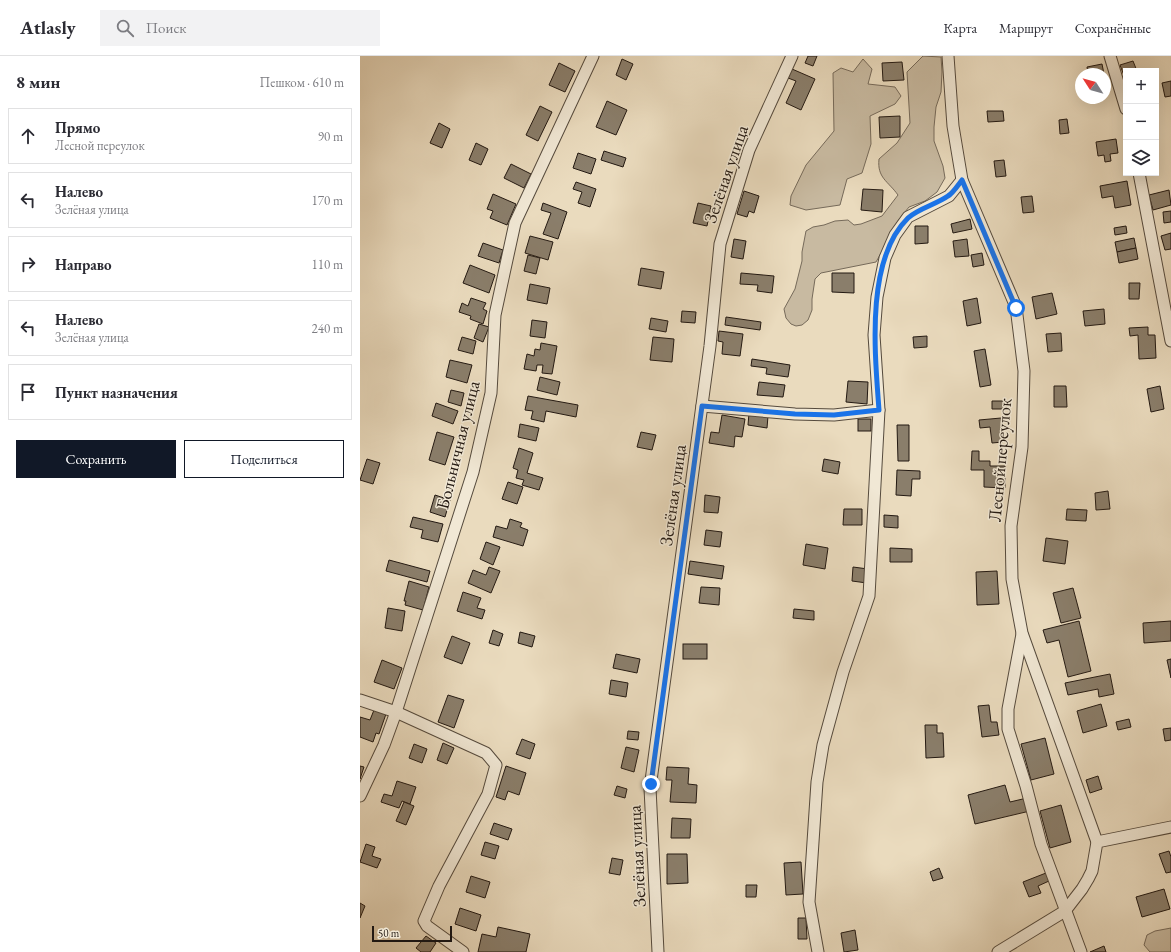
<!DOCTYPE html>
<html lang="ru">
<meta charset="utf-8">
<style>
body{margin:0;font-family:"EB Garamond",serif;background:#f2f2f3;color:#2b2b33}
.controls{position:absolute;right:12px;top:12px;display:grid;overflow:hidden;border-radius:0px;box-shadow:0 4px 16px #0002}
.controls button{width:36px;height:36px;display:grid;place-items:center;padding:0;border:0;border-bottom:1px solid #e1e1e2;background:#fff;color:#2b2b33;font:20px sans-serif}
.compass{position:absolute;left:715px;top:12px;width:36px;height:36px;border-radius:50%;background:#fff;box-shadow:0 4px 16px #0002;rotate:306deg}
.scale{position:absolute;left:12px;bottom:10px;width:80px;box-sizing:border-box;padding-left:4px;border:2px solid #231912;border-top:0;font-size:11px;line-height:14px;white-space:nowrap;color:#231912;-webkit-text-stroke:3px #f1e8d5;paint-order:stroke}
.stop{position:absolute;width:12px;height:12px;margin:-9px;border:3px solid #1a73e8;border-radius:50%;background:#fff}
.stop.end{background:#1a73e8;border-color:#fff;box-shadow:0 1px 4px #0008}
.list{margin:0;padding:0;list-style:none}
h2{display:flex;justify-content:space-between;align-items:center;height:52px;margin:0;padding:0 16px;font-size:17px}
h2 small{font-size:13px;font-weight:400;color:#7c7c81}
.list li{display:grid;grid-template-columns:26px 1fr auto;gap:12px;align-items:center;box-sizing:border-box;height:56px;margin:0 8px 8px;padding:0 8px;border:1px solid #e1e1e2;border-radius:0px}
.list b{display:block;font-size:15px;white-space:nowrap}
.list p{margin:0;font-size:13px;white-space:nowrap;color:#7c7c81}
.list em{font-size:13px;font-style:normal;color:#7c7c81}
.actions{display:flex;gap:8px;padding:12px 16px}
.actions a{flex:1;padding:9px 0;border:1px solid #111827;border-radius:0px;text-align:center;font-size:14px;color:#111827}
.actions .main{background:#111827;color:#fff}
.icon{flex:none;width:22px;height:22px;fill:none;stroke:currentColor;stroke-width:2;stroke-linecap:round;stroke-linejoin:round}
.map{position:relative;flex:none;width:811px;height:896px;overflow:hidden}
header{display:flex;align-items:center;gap:24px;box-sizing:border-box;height:56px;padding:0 20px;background:#fff;border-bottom:1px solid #e1e1e2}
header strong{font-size:19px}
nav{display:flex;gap:22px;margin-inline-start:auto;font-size:14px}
.search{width:280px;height:36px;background:#f2f2f3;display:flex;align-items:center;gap:10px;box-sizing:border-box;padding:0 14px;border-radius:0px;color:#7c7c81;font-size:15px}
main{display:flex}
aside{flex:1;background:#fff}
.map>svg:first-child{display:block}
.green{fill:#c8baa1;stroke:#766a5a}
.building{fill:#8a7e6b;stroke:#231912}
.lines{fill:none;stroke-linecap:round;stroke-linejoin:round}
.street-casing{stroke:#554a3d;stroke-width:13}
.street{stroke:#f1e8d5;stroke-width:11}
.route{stroke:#1a73e8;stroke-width:5}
.labels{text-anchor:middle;stroke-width:3;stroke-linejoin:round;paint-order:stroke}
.street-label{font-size:18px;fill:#231912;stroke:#f1e8d5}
</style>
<header>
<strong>Atlasly</strong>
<div class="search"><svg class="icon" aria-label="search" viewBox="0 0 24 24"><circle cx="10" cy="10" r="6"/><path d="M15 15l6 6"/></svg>Поиск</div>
<nav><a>Карта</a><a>Маршрут</a><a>Сохранённые</a></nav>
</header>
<main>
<aside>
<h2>8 мин<small>Пешком · 610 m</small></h2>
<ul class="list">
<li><svg class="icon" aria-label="ahead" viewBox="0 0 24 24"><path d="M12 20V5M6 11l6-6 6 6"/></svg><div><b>Прямо</b><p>Лесной переулок</p></div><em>90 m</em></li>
<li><svg class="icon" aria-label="left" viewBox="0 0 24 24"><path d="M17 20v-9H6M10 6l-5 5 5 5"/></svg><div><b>Налево</b><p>Зелёная улица</p></div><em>170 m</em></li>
<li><svg class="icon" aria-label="right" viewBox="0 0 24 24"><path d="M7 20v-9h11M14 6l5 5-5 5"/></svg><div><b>Направо</b></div><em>110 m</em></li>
<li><svg class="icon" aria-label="left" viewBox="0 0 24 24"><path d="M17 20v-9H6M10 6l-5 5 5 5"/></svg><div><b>Налево</b><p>Зелёная улица</p></div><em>240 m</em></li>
<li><svg class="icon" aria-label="arrive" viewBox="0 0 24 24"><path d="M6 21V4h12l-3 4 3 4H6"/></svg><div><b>Пункт назначения</b></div></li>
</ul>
<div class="actions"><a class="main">Сохранить</a><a>Поделиться</a></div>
</aside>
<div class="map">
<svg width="811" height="896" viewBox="0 0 811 896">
<rect width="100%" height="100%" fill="#eadbbe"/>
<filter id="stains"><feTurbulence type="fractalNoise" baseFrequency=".005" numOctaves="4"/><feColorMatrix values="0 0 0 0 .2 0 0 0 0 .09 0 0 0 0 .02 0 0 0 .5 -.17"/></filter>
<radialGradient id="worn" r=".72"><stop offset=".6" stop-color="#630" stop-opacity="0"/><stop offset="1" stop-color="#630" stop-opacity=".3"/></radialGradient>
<g class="green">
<path d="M563,0L581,1L582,16L581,36L576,51L574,71V85L583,110L585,122L577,136L565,145L549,151L537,166L532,178L516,206L461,217L455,223L452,243V254L448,264L442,269L436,270L431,268L426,262L424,253L435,233L442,205V196L446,175L453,171L464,169L475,165L488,164L494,169L501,168L522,160L538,139C528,125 517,122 519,103L537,87L550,67L547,16Z"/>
<polygon points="503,3 512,13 508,28 535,31 541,40 535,48 510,60 511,88 502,117 487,123 480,149 446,154 430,149 431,140 446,109 474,75 473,17 481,12 493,16"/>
<polygon points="811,872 811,896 790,896 784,889 787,879 795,875"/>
</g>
<g class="building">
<polygon points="448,0 457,0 453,10 445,7"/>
<polygon points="262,3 273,8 266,24 256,19"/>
<polygon points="773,5 777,15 766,15 766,25 760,9"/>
<polygon points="542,6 544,24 523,25 522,7"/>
<polygon points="199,7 215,15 205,36 189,29"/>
<polygon points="742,8 744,18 728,18 727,11"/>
<polygon points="432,13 455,23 441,54 426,47 436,25 428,22"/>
<polygon points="811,25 811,40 805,41 802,27"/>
<polygon points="247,45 267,54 256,79 236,71"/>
<polygon points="180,50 192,56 178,85 166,79"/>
<polygon points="627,55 643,55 644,65 628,66"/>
<polygon points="540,60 540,81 520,82 519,61"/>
<polygon points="707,63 709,77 700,78 699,64"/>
<polygon points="79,67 90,73 82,92 70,87"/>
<polygon points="756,83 758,97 750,98 751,105 745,106 744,99 738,100 736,86"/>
<polygon points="116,87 128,93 121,109 109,104"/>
<polygon points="244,95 266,102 263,111 241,104"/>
<polygon points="218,97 236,103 231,118 213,112"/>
<polygon points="644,104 646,120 636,121 634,105"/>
<polygon points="151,108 171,118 164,132 144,122"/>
<polygon points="767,125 771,149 755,152 753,140 742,142 740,130"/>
<polygon points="216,126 236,133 230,151 218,147 222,136 213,133"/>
<polygon points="503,133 523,134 522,156 501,154"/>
<polygon points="809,134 811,149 793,154 789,139"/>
<polygon points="384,135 399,140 394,157 389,155 387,161 377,158"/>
<polygon points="133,138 156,148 147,169 130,162 133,155 127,153"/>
<polygon points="672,140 674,156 663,157 661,141"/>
<polygon points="183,147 207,156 198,183 183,178 191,157 181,154"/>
<polygon points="338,147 351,150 347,170 333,167"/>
<polygon points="811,155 811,166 804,167 803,156"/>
<polygon points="610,163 612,173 593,177 591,168"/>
<polygon points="555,170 568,170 568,187 555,188"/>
<polygon points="766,170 767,177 755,179 754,172"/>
<polygon points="811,177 811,193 805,194 801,180"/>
<polygon points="170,180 193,186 188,204 165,197"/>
<polygon points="774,182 776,192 757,196 755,186"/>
<polygon points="374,183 386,185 383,203 371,201"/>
<polygon points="607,183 609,200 595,201 593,185"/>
<polygon points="123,187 143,194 139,207 118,200"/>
<polygon points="776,192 778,203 759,207 757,196"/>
<polygon points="622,197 624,209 613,211 611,199"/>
<polygon points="168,199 180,202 176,218 164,215"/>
<polygon points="110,209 135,219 129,237 103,227"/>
<polygon points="281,212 304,216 301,233 278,229"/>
<polygon points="381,217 414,220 412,237 397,235 398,229 380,228"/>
<polygon points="472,217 494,217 494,237 472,236"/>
<polygon points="769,227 780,227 779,243 769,243"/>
<polygon points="170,228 190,232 187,248 167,244"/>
<polygon points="692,237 697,258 676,263 672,241"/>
<polygon points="111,242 126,247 123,253 127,255 123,268 110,263 111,260 99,256 102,247 108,250"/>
<polygon points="617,242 621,267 607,270 603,245"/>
<polygon points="744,253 745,268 725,270 723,255"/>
<polygon points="322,255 336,256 335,267 321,266"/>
<polygon points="366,261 401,266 400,274 365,269"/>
<polygon points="291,262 308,265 306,276 289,273"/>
<polygon points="172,264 187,266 185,282 170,280"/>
<polygon points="119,268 129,271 123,286 114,282"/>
<polygon points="788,271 788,279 795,279 796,302 779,303 778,279 770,280 769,272"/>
<polygon points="359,275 383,278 380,300 362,298 363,286 358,285"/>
<polygon points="701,277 702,295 688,296 686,278"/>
<polygon points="567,280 567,291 554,292 553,281"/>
<polygon points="102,281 116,285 113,298 98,294"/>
<polygon points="293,281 314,283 312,306 290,304"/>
<polygon points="181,287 197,290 192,318 182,317 183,309 177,309 176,315 164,313 167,298 174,300 175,293 180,294"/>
<polygon points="625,293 631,329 620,331 614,295"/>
<polygon points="392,303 430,309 428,321 406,318 407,312 391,310"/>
<polygon points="90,304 112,309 107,327 86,321"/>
<polygon points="180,321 200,326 197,339 177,334"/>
<polygon points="488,325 508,326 507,348 486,346"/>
<polygon points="399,326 425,329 423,341 397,339"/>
<polygon points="694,330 706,330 707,351 694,351"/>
<polygon points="800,330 804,353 791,356 787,333"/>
<polygon points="91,334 104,337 101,350 88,346"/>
<polygon points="168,340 218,349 216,361 186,355 184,366 171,363 173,355 165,354"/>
<polygon points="632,345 646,345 647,353 632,353"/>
<polygon points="76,347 98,355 93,368 72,360"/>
<polygon points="389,357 408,360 407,372 388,369"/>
<polygon points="362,359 385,363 382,381 375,380 374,391 349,387 351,376 359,377"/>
<polygon points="641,362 643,386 632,387 630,371 620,372 619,364"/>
<rect x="498" y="363" width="13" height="12"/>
<polygon points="160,368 179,372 176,385 158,381"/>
<polygon points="537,369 549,369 549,405 538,405"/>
<polygon points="77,376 94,381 85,409 69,404"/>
<polygon points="281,376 296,379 292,394 277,391"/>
<polygon points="159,392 173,397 167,417 183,422 179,434 162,429 164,424 156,422 158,414 153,412"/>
<polygon points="612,395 619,395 619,405 630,405 630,410 645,410 645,432 624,431 624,414 611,414"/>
<polygon points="7,403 20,407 13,428 0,424"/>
<polygon points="464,403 480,406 478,418 462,415"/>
<polygon points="537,414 560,415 560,423 552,423 551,440 536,439"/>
<polygon points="148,426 163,431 157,448 142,443"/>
<polygon points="748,435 750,453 736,454 735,437"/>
<polygon points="75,439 90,444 85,461 70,456"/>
<polygon points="345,439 360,441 358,457 344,456"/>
<polygon points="484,453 502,453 502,469 483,469"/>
<polygon points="707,453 727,454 726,465 706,464"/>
<polygon points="524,459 538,460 538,472 524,471"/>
<polygon points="53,461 83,468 78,486 61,482 63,474 50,471"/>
<polygon points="150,463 162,467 160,471 168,474 163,490 133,481 136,470 147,473"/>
<polygon points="346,474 362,476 360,491 344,489"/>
<polygon points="686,482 708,485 705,508 683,505"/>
<polygon points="126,486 140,491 133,509 120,503"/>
<polygon points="446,488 468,492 465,513 443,509"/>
<polygon points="530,492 552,493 552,506 530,506"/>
<polygon points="29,504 70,515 67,526 26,515"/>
<polygon points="330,505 364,510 362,523 328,518"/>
<polygon points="129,511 140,515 131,537 108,527 113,514 126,519"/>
<polygon points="493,511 508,513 507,527 492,525"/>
<polygon points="637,515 639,548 617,549 616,516"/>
<polygon points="49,525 69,531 63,554 45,549 46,545 44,545"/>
<polygon points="341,531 360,532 359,549 339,547"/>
<polygon points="713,532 721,562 701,567 693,537"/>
<polygon points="103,536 121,542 117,552 125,554 122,563 97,555"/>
<polygon points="28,552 45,555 42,575 25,572"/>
<polygon points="434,553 454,555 454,564 433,562"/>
<polygon points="719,565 731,615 708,621 699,584 687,587 683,574"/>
<polygon points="811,565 811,585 784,587 783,567"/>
<polygon points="133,574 143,578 139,590 129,587"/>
<polygon points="160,576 175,580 172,591 158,587"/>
<polygon points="92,580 110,587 102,608 84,601"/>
<rect x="323" y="588" width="24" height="15"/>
<polygon points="256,598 280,603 277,617 253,612"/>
<polygon points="811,603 811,622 807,604"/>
<polygon points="22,604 42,612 34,633 14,626"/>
<polygon points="750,618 754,638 739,641 738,633 708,639 705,627"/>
<polygon points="251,624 268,627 266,641 249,638"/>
<polygon points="88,639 104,644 94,672 78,666"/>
<polygon points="741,648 747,670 723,677 717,655"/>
<polygon points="629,649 631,666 637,666 639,679 622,681 618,650"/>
<polygon points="14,654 26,658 19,678 16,677 13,686 0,681 0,661 10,664"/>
<polygon points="769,663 771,671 758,674 756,666"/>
<polygon points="565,669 577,669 577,677 583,677 584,701 566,702"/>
<polygon points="811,672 811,684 805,685 803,673"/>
<polygon points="268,675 279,676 278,684 267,683"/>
<polygon points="685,682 694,718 671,724 661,688"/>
<polygon points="162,683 175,688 170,703 156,698"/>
<polygon points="83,687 94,692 87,708 77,704"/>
<polygon points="54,688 67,693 62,707 49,702"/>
<polygon points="266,691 279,694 274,716 261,712"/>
<polygon points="0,710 4,711 0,723"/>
<polygon points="146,710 166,717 159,739 148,735 145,744 136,741"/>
<polygon points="307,711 329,712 328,728 337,729 336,747 310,746 312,724 306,724"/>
<polygon points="738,720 742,733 730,737 726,724"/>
<polygon points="37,725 56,731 50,748 42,745 39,752 21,746 24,738 32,740"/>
<polygon points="645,729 650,746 667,742 670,755 615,768 608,739"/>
<polygon points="257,730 267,733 265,742 254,739"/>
<polygon points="44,746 54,750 46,769 36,765"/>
<polygon points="701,749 711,786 690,792 680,755"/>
<polygon points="312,762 331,763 330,782 311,782"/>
<polygon points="134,767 152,773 148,784 130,778"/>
<polygon points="125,786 139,790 135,803 121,799"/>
<polygon points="6,788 15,791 12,800 21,803 17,812 0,806"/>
<polygon points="809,795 811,801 811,816 806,817 799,798"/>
<polygon points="307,798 327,798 328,827 307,828"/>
<polygon points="252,802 263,804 260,819 249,817"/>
<polygon points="441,806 443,838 426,839 424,807"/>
<polygon points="579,812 583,822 573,825 570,816"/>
<polygon points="686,817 689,825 678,830 681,837 669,841 663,826"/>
<polygon points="111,820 130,826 125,842 106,836"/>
<polygon points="386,829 397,829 396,841 386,841"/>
<polygon points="804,833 810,853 782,861 776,841"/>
<polygon points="0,847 5,850 0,862"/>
<polygon points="100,852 121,859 116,875 95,868"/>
<polygon points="438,862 446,862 447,883 438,883"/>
<polygon points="138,871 170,878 166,896 118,896 122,878 136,881"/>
<polygon points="495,874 498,894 484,896 481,877"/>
<polygon points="66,880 76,887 70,896 61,896 56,892"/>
<polygon points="744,890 746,896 730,896"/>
</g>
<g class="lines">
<g class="street-casing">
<g id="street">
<polyline points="588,0 593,70 602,124 656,251 664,315 662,391 651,470 652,523 662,577 737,786"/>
<polyline points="750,0 766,53"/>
<polyline points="779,117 811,285"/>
<polyline points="342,350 435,358 474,359 519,354"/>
<polyline points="662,578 648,653 648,673 666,730 681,788 721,896"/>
<polyline points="0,644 36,656 126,697 136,709 128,738 79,830 64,865 67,870 103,896"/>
<polyline points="0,740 24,689 36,656 113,416 131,337 135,259 155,167 233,0"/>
<polyline points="298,896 290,732 350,290 360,188 389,94 432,0"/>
<polyline points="458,896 449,846 457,726 463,689 483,616 509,540 519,354 514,279 517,241 525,202 535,179 548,161 589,140 602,124"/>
<polyline points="638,896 705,855 722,833 728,823 732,815 737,786 811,771"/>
</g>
</g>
<use href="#street" class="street"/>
</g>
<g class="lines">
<path class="route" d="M291,728L342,350L435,358L474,359L519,354C515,299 505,204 548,162C557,153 577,148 588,140C593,137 598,129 602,124L656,252"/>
</g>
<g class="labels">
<g class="street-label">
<text transform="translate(366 118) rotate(-71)" y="6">Зелёная улица</text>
<text transform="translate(98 389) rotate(-76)" y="6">Больничная улица</text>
<text transform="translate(640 404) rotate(-85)" y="6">Лесной переулок</text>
<text transform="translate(313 439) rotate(-82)" y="6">Зелёная улица</text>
<text transform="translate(277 800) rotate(-93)" y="6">Зелёная улица</text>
</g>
</g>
<rect width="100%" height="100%" filter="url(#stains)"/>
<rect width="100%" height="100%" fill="url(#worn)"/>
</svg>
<div class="controls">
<button>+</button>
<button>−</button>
<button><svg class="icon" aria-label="layers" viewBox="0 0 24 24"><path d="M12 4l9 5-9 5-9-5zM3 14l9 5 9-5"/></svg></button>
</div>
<svg class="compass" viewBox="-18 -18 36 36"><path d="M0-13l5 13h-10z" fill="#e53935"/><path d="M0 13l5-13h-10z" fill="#7c7c81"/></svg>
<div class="scale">50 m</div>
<div class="stop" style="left:656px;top:252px"></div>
<div class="stop end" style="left:291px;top:728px"></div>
</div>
</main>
